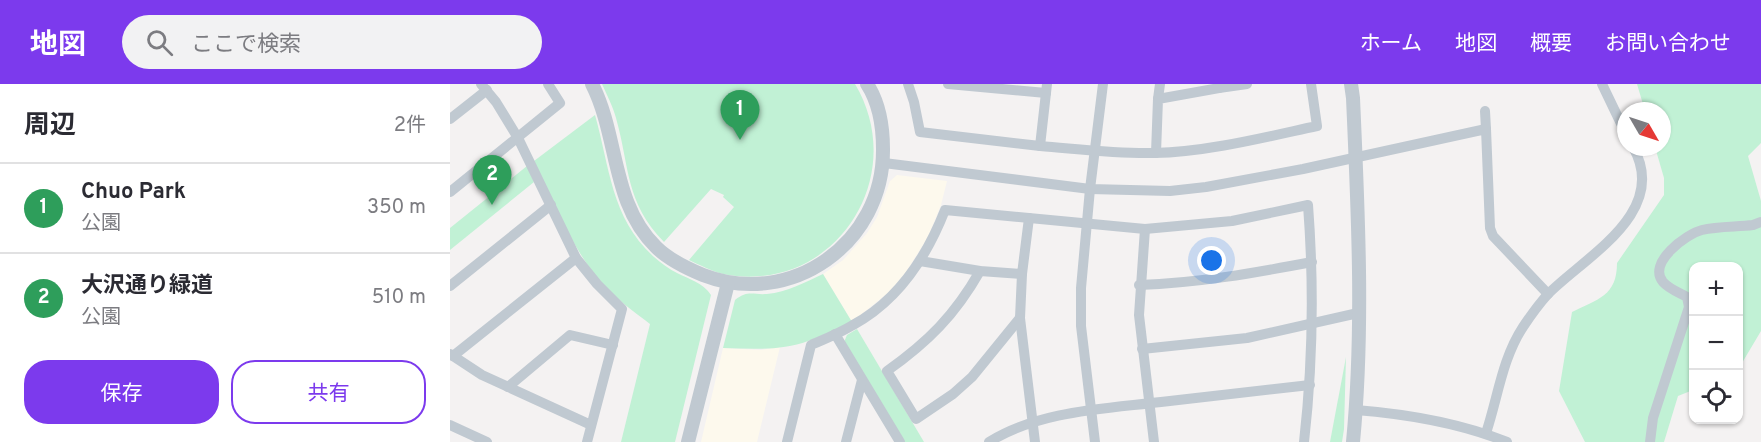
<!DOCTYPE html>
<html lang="ja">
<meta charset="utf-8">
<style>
body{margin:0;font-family:Overpass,"Noto Sans JP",sans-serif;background:#f2f2f3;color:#2b2b33}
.controls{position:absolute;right:18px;bottom:18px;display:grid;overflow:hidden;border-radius:12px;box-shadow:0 2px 4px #0004}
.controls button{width:54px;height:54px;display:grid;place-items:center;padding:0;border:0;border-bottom:2px solid #e1e1e2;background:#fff;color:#2b2b33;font:30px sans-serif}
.compass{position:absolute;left:1167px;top:18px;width:54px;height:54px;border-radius:50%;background:#fff;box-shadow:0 2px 4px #0004;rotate:129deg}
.you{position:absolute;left:762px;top:177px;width:21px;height:21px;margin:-15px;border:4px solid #fff;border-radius:50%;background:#1a73e8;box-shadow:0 0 0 9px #1a73e833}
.badge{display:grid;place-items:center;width:39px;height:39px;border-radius:50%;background:#7c3aed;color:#fff;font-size:20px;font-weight:700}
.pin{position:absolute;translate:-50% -50px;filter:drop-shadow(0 2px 3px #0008)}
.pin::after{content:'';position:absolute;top:32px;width:21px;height:18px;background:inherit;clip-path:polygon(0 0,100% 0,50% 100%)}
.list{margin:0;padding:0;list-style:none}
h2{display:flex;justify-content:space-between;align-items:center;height:78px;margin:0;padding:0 24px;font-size:26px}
h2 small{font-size:20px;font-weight:400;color:#7c7c81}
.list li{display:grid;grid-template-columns:39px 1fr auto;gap:18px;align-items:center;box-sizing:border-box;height:90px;padding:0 24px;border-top:2px solid #e1e1e2}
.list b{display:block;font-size:22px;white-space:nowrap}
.list p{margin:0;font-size:20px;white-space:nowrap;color:#7c7c81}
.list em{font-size:20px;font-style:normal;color:#7c7c81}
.actions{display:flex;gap:12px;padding:18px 24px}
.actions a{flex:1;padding:14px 0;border:2px solid #7c3aed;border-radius:24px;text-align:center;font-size:21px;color:#7c3aed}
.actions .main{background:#7c3aed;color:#fff}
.icon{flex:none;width:33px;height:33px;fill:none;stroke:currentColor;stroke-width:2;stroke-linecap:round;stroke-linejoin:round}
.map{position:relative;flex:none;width:1311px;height:358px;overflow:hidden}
header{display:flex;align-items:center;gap:36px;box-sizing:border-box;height:84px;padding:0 30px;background:#7c3aed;color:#fff}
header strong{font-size:28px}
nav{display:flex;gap:33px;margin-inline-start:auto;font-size:21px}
.search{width:420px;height:54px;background:#f2f2f3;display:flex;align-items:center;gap:15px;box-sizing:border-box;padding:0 21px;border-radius:33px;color:#7c7c81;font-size:22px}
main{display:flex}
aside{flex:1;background:#fff}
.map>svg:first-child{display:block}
.commercial{fill:#fdf9ed}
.green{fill:#c1f1d5}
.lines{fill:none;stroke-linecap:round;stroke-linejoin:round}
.minor{stroke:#c0c9d1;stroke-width:10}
.tertiary{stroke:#c0c9d1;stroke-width:14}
</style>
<header>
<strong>地図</strong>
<div class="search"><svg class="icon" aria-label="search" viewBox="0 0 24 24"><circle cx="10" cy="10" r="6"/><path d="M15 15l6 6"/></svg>ここで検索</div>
<nav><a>ホーム</a><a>地図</a><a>概要</a><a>お問い合わせ</a></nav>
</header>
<main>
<aside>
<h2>周辺<small>2件</small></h2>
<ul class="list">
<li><span class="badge" style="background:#2e9e5b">1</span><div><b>Chuo Park</b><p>公園</p></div><em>350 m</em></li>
<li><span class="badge" style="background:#2e9e5b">2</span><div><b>大沢通り緑道</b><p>公園</p></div><em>510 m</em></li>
</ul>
<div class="actions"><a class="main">保存</a><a>共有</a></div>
</aside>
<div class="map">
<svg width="1311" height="358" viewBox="0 0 1311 358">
<rect width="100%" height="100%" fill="#f4f2f2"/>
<g class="commercial">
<polygon points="447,91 497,97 491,121 478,153 456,188 439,208 402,238 373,190 393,176 417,149 427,133 440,97"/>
<polygon points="330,263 307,358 251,358 273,264 311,266"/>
</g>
<g class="green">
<path d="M152,0H405C461,94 383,212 273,190C261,187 250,181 239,176L284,123L273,113L274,111L261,105L214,158C175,118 180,84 166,34C163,23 157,11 152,0Z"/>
<path d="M1187,0H1311V59L1298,72L1311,117V247L1289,284L1288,183H1244L1243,306L1228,312L1214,358H1135L1109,307L1122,228C1148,215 1167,212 1167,179L1214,111V94L1205,63H1212V27H1195Z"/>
<path d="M145,31C160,84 161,134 204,173C211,179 219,185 227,189C239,195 253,199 261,211L225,358H171L200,240C183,227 165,214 151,198C123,167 102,114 84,77Z"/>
<polygon points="77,82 84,98 0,166 0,144"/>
<path d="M373,190L402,238C388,244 373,252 358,257C331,267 301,265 273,264L285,216C298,206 302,211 317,210C337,208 356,198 373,190Z"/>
<polygon points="407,245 474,358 454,358 394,258 397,251"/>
<polygon points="896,273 894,345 892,358 880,358"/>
</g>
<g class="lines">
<g class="minor">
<polyline points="31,0 46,18 68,54 126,174 147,200 172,225 137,358"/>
<polyline points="458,0 464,18 470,48 590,62 597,0"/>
<polyline points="498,0 596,9"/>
<polyline points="1152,0 1176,50"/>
<polyline points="769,4 797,0"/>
<polyline points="708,15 710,0"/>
<polyline points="1035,27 1036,45"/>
<polyline points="0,35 37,6"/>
<path d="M590,62C628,65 666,70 704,69C757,68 816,53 867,42L861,0"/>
<polyline points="706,69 708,15 769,4 770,0"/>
<polyline points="434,79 640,105 720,107 756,103 853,85 1036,45 1040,144 1043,152 1098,210"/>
<polyline points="0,108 110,19 98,0"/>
<polyline points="579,134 572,190 570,234 585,358"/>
<polyline points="695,145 689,231 704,358"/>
<polyline points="470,177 530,187 572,190"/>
<path d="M530,187C505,231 478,258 437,287L466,335L503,310L522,293L570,234"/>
<path d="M689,201C748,199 804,189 862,178"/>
<polyline points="0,202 101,121"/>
<polyline points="385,250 450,358"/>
<polyline points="692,265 797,254 908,229"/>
<polyline points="0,270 32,291 141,341"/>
<polyline points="3,272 126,174"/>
<polyline points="58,303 120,251 163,261"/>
<path d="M906,326C956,330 1010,339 1057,358"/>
<polyline points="0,341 37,358"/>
<path d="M1036,349C1048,313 1052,275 1073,243C1081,231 1089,220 1098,210C1136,172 1220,128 1183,63"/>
<path d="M337,358L361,261C375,255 390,249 403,241C449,216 477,172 495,126L695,145L782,137L858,121C864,200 863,279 854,358"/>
<polyline points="396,358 412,296"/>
<path d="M539,358C589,327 653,325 711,318C761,312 811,307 860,301"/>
<polyline points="645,358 631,242 631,204 640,105 653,0"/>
<path d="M1200,358L1203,334L1239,223L1237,213C1230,209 1219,205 1213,198C1197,179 1236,150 1252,146C1268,142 1287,143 1303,141L1311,138"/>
</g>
<g class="tertiary">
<path d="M142,0C169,53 161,119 206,163C219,176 236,184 253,191C341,225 434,159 433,65C433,42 430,20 417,0"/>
<path d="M901,0L903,14C908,128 914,244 903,358"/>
<polyline points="238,358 278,199"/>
</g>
</g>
</svg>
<div class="controls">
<button>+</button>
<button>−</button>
<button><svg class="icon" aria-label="locate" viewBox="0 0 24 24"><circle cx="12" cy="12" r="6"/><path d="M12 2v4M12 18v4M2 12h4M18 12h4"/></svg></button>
</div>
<svg class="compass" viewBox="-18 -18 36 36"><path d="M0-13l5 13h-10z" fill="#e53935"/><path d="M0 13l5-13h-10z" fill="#7c7c81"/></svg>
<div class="you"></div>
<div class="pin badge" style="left:290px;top:56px;background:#2e9e5b">1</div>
<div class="pin badge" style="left:42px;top:121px;background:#2e9e5b">2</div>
</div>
</main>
